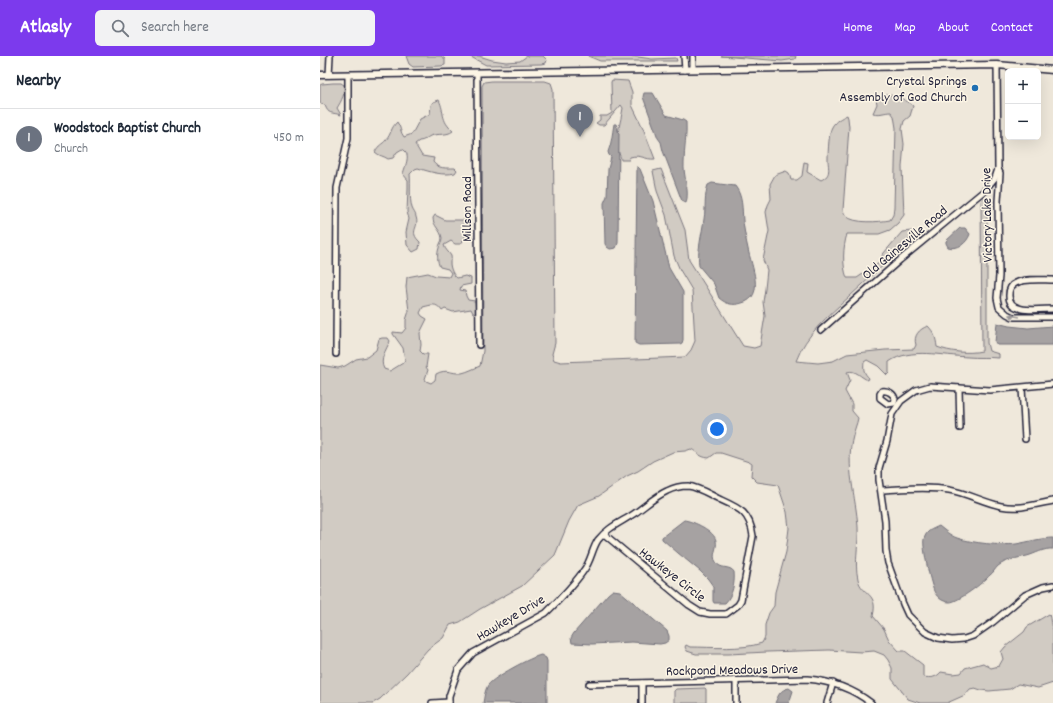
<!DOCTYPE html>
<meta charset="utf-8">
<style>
body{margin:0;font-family:Dekko,sans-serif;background:#f2f2f3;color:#1f2937}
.controls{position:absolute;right:12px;top:12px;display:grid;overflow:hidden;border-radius:6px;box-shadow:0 4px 16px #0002}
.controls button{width:36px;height:36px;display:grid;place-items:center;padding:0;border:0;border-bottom:1px solid #e0e1e3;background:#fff;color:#1f2937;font:20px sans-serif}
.you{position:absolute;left:397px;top:373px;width:14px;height:14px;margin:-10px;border:3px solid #fff;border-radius:50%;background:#1a73e8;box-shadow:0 0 0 6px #1a73e833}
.badge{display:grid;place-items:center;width:26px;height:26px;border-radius:50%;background:#7c3aed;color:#fff;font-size:13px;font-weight:700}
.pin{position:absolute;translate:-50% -33px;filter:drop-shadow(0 1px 2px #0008)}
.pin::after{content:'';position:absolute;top:21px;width:14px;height:12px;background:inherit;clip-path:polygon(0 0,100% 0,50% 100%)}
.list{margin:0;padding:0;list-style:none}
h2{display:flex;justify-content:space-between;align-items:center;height:52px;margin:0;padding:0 16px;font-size:17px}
h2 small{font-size:13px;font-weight:400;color:#747a83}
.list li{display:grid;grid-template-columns:26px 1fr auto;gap:12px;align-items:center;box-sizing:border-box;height:60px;padding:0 16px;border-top:1px solid #e0e1e3}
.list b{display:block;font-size:15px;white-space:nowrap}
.list p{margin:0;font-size:13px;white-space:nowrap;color:#747a83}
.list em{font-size:13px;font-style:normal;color:#747a83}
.icon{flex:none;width:22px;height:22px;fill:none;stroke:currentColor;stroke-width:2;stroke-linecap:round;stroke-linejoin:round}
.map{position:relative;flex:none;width:733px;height:647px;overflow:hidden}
header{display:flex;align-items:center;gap:24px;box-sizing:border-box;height:56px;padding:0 20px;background:#7c3aed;color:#fff}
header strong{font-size:19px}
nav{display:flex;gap:22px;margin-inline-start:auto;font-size:14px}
.search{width:280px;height:36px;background:#f2f2f3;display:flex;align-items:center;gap:10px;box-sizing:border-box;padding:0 14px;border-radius:6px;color:#747a83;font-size:15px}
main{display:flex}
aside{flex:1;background:#fff}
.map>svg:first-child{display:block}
.green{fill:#d1cbc3;stroke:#7a767f}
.water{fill:#a6a2a2;stroke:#716f79}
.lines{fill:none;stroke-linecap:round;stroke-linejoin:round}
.minor-casing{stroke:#22223b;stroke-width:8}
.tertiary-casing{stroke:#22223b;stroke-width:9}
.minor{stroke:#fcf5e5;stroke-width:5}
.tertiary{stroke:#fcf5e5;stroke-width:6}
.oneway{fill:#9a9698}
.poi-dot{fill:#1f6fb2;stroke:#fcf5e5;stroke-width:1.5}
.labels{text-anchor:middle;stroke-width:3;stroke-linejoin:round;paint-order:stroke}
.poi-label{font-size:14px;fill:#22223b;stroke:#fcf5e5;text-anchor:end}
.street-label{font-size:14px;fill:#22223b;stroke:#fcf5e5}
</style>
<header>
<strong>Atlasly</strong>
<div class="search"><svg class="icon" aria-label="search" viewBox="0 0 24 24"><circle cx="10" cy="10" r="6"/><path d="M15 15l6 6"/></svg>Search here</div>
<nav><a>Home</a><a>Map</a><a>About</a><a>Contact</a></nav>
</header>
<main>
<aside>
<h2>Nearby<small></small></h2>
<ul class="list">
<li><span class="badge" style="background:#6b7280">1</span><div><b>Woodstock Baptist Church</b><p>Church</p></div><em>450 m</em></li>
</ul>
</aside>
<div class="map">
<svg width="733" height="647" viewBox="0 0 733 647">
<rect width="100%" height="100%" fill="#efe8db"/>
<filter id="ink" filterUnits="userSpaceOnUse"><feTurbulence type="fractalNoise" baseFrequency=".025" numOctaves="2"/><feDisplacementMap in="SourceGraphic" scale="8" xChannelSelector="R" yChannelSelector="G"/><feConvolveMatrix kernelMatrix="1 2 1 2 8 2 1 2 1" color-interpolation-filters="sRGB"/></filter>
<g filter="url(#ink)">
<g class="green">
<polygon points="86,0 121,0 125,3 125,9 121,10 93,11 89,8"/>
<polygon points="149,0 159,0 172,4 186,6 200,5 207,0 223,0 227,4 226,7 221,8 166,9"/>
<polygon points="268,0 311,0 332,3 356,2 357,5 280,5"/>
<polygon points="401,0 476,0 475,3 462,5"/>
<path d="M292,24L308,25L312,36V49L323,72L335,103C325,104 321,98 310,101L309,104H301C301,101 299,98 298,95C295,82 301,65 303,52L301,49L284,69H279L276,67L280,64V60H287L292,57L291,26Z"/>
<path d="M172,25H225L231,27L233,33L235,287L232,298L234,304L241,306L365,301L371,294L375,285L372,234L360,214L354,200L346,159L337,135L333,115L341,113L365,174L369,204L423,290L434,292L440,290L445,260L443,246L445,233L447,214L443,204L449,175L446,156L448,149L451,143L450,128L455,119L466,115L469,117L471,124H477L482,120L484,106L488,107L487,116L501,124C512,119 508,112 508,103C508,96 509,75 512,71C515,65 521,62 527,59L528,62L529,71L523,154C523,154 525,159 526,160C534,168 559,166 570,164L573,159L574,151L576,72L574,60L571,56C564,56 560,59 553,57L557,48L556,43C567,34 584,42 593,50L590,60L584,65L582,73L584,88L582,111L584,159L578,167L570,174L559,178H527C523,191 522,209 527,222H537L559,207L563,198L582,176L592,175V180L581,193C564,209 546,225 529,241C508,260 486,278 476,305L498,307L513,305L527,298L565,294L594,293L596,289C593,280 599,273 608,270C614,276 616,282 617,291C630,296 648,298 662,295L661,145L664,141L667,142V287L669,295L679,298V302C668,301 658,302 648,301C624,300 590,291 569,306V317L567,319L558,310L547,304L544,306C543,314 544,317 549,322L548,324C541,322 536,313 527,316L530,324L525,335L532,348V355L538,362C537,368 534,374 533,380C525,410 536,441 538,471C539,488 534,506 538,523C541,539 559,536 553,560L564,573L569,584L579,595H585L603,609V621C611,622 616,622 621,616L633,618L641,617L645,612L663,607L671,612L679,610L683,603L681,596L685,591L704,576L707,571L729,558C731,564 730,569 733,574V627L718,632L698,628L690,633L669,635L661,634L655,632L650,633L645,639L627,647H600L588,643L572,623V612L568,604L564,599L554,595L541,596L509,594L447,596L409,598H376L367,595L365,591L366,589L370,591C392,591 421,594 442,587L445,581V569L449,557L454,550L455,536L466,496L469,472L467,456L458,429L437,426L431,420L432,408L429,406L401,397H396L389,402C379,401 379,397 371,393L365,395L353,396L333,405L318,415L307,420L279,440L258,449L249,465L235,499L202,530L160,553L140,566L130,569L123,582L108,593L87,617L60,643L53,647H0V309L18,312L25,310L36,303L47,301L56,294L59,283L62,282H68L70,285C66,294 59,304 64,313L70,315L83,307L85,304L83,292L73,278V276L82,277L86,272V264L89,255L86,231L87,221L108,217L116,220L129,221L131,217L128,213L120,211C117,206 117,197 119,192C119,188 122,186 122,182C121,174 113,170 113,162L115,159L125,164H145L148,167L147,177L141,188H135L131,185L124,189C125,194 129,196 131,200C132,206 130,202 130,207C130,212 133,219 137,222L145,220L151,222V228L141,230L140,234L145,235L146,240L148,244L155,245L156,258L153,257L151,253L133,256L125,253L122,255C116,246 112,249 103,251L100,257L102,260L107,263L100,277L101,289L100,295L103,298H108L106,311L108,314L105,323L106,325L111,327L115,324L116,318C127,312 131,318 142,317C147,316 155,312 160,310L163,295L162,30L164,26Z"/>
<path d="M13,27H21L24,29C25,38 22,44 17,52L21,59C12,56 8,59 5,49L1,48L0,46V29L2,28Z"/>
<path d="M119,44C125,56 120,64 133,75C127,80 118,77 110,80C106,82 104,85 99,85L95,88L102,100L114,102L113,106C118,113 126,112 135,112L137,114L135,117C123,120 110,116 98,112L95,113L90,118C91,129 89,141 92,152C93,155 96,158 96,161C100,172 88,175 100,186L99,193L93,196L87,189L86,176L89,163L87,156L88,133V124L83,118C85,110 92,97 82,93L77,96L73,102L68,103C64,100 59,100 55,96C59,88 62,89 66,84C72,77 70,73 77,66C81,71 80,76 84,81L92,78L100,63L110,58L111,49L113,46Z"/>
<polygon points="385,632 386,633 386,647 354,647 354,635 356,633"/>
</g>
<g class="water">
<path d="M324,37H333L346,59L363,64L366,66C367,80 364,93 364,107C363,120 370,134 366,147L362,145L343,95L341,86L338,82L323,41Z"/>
<path d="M294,68H296L299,78L298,187L296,192L290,193L287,191L285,188L284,147L287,140L288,113L291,101L289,99L288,96C292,86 292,79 294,68Z"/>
<polygon points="317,110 320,113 333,145 349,212 363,236 363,284 362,287 360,288 319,289 315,287"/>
<path d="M392,127L415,130C423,140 422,153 423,165C424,174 426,184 428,193C431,209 446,241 422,247C413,250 406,248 399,242L394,228L379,210C377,195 382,178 384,163C386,152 384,140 388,129Z"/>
<path d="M640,172H645L650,178C647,187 638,194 628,191L626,187V185Z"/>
<polygon points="677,267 689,270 708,272 733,270 733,289 677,289 675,286"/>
<path d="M364,464C373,465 395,475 396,485C398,492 391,499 396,506C400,514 410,509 414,516C415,526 413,539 405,547H394L393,545V530L388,523L380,515L358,497L342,483V481Z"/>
<path d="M619,470C624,474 631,480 637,482C652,487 681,490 696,488C708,486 721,482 733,482V493C724,492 715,498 707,500C697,502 686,504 678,510C675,513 673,517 670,519C664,526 638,546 630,546C623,546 618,542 615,537C611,531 602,490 604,483C607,474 611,474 619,470Z"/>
<polygon points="293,534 300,535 347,575 349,580 349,584 345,587 340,588 312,586 272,588 252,587 251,582 254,577 288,538"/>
<path d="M221,599L226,602L227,605V647H163C164,641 165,634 168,629C174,621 211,601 221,599Z"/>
<path d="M469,632L473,635L469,647H455C459,638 460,634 469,632Z"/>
</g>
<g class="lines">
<g class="minor-casing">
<g id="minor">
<polyline points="364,0 365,14"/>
<polyline points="373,0 373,13"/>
<polyline points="677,9 678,113 680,117 678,145 679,220 677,242 679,251 687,258 693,261 733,261"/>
<polyline points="157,17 159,289"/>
<polyline points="9,19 10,0"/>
<path d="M733,224C723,224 704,222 696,227C691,229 689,234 689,239C688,259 720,253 733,253"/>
<polyline points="501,274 580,204 665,134 675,122 678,113"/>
<polyline points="16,298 17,132 28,82 28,19"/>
<polyline points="733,328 670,334 610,330 596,334 581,345 572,358 567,385 559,412 559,424 565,465 566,495 568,507 583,548 588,559 605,576 618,582 632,584 644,583 653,580 673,566 705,539 723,531 733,529"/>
<polyline points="639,332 640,372"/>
<polyline points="702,332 705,383"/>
<path d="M562,335C568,334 574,338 575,343L574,347L568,348L560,342V338Z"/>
<path d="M561,434C583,433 607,430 629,434C647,437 663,446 681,450C700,454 716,448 733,445"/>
<polyline points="416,625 416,647"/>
<path d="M269,628L487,623C510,625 533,633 551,647"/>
<polyline points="112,647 129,646"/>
<path d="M129,647V640L138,614L153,597L226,557C239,544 254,529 264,514C271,505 272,493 278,484C288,471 302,466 315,457C325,450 336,440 347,435C353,432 361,430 368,430C378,431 389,438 399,443C419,452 430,456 433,480L421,544L418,549L406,558H390L380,556L369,549L284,478"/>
<polyline points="322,647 322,627"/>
<polyline points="507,647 513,627"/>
</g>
</g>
<g class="tertiary-casing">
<polyline id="tertiary" points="0,19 677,9 733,14"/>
</g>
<use href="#minor" class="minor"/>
<use href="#tertiary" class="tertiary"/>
</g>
<defs><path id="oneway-solid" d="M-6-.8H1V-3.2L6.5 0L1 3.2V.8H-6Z"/></defs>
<use class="oneway" href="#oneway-solid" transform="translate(694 260) rotate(-170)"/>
</g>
<circle class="poi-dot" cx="655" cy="32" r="4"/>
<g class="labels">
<g class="poi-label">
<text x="647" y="29">Crystal Springs<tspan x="647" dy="16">Assembly of God Church</tspan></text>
</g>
<g class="street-label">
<text transform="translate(146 153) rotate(-90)" y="5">Millson Road</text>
<text transform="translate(666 159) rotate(-91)" y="5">Victory Lake Drive</text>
<text transform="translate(584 186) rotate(-40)" y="5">Old Gainesville Road</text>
<text transform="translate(353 518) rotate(38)" y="5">Hawkeye Circle</text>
<text transform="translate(190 561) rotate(-31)" y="5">Hawkeye Drive</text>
<text transform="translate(412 613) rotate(-1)" y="5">Rockpond Meadows Drive</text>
</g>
</g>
</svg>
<div class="controls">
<button>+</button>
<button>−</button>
</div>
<div class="you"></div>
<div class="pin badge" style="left:260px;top:81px;background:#6b7280">1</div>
</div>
</main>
